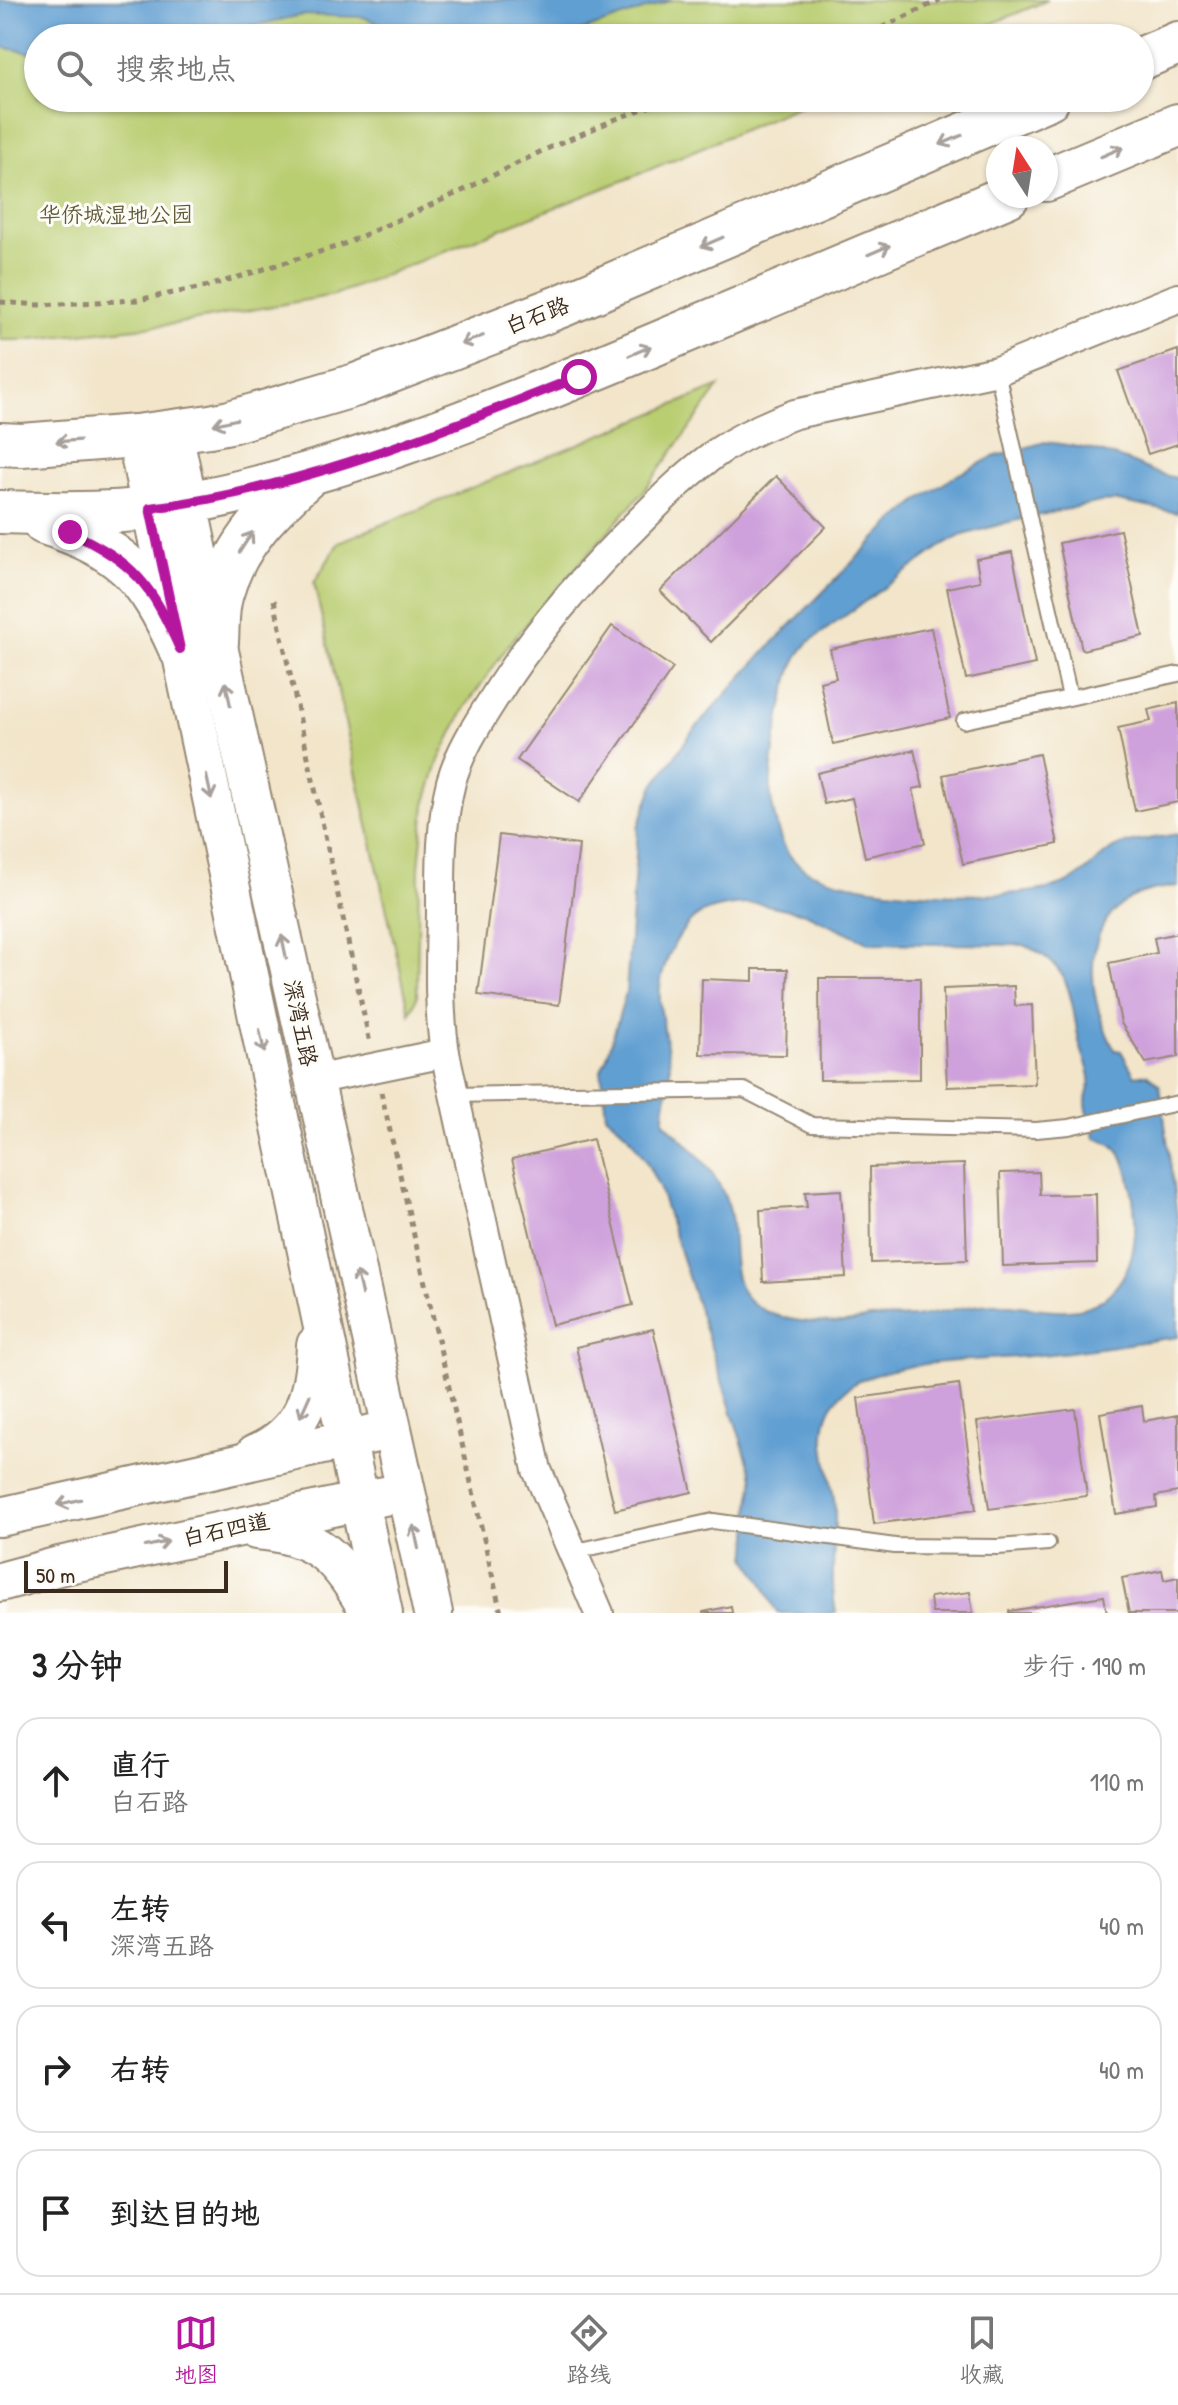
<!DOCTYPE html>
<html lang="zh">
<meta charset="utf-8">
<style>
body{margin:0;font-family:"Patrick Hand","LXGW WenKai TC",sans-serif;background:#f2f2f2;color:#222}
.compass{position:absolute;left:986px;top:136px;width:72px;height:72px;border-radius:50%;background:#fff;box-shadow:0 2px 6px #0004;rotate:348deg}
.scale{position:absolute;left:24px;bottom:20px;width:204px;box-sizing:border-box;padding-left:8px;border:4px solid #3b2a1e;border-top:0;font-size:22px;line-height:28px;white-space:nowrap;color:#3b2a1e;-webkit-text-stroke:6px #fdfcf7;paint-order:stroke}
.stop{position:absolute;width:24px;height:24px;margin:-18px;border:6px solid #b5179e;border-radius:50%;background:#fff}
.stop.end{background:#b5179e;border-color:#fff;box-shadow:0 2px 8px #0008}
.list{margin:0;padding:0;list-style:none}
h2{display:flex;justify-content:space-between;align-items:center;height:104px;margin:0;padding:0 32px;font-size:34px}
h2 small{font-size:26px;font-weight:400;color:#767676}
.list li{display:grid;grid-template-columns:52px 1fr auto;gap:24px;align-items:center;box-sizing:border-box;height:128px;margin:0 16px 16px;padding:0 16px;border:2px solid #e0e0e0;border-radius:24px}
.list b{display:block;font-size:30px;white-space:nowrap}
.list p{margin:0;font-size:26px;white-space:nowrap;color:#767676}
.list em{font-size:26px;font-style:normal;color:#767676}
.icon{flex:none;width:44px;height:44px;fill:none;stroke:currentColor;stroke-width:2;stroke-linecap:round;stroke-linejoin:round}
.map{position:relative;flex:none;width:1178px;height:1613px;overflow:hidden}
.search{position:absolute;background:#fff;box-shadow:0 2px 6px #0004;left:24px;right:24px;top:24px;height:88px;display:flex;align-items:center;gap:20px;box-sizing:border-box;padding:0 28px;border-radius:44px;color:#767676;font-size:30px}
.sheet{height:680px;background:#fff}
nav{display:flex;justify-content:space-around;align-items:center;box-sizing:border-box;height:112px;border-top:2px solid #e0e0e0;background:#fff;font-size:22px;color:#767676}
nav a{display:grid;justify-items:center;gap:4px}
nav .on{color:#b5179e}
.map>svg:first-child{display:block}
.green{fill:#b9cd71;stroke:#7a7c48;stroke-width:2}
.water{fill:#619fd2;stroke:#4e6478;stroke-width:2;fill-rule:evenodd}
.building{fill:#cfa1dc}
.lines{fill:none;stroke-linecap:round;stroke-linejoin:round}
.lane-casing{stroke:#968874;stroke-width:18}
.street-casing{stroke:#968874;stroke-width:32}
.secondary-casing{stroke:#968874;stroke-width:42}
.primary-casing{stroke:#968874;stroke-width:46}
.path{stroke:#968874;stroke-width:5;stroke-dasharray:6 6;stroke-linecap:butt}
.lane{stroke:#fff;stroke-width:14}
.street{stroke:#fff;stroke-width:28}
.secondary{stroke:#fff;stroke-width:38}
.primary{stroke:#fff;stroke-width:42}
.lane-bridge-casing{stroke:#968874;stroke-width:18;stroke-linecap:butt}
.lane-bridge{stroke:#fff;stroke-width:14}
.oneway{stroke:#a79f9a}
.route{stroke:#b5179e;stroke-width:10}
.labels{text-anchor:middle;stroke-width:6;stroke-linejoin:round;paint-order:stroke}
.park-label{font-size:22px;fill:#615b37;stroke:#fdfcf7}
.street-label{font-size:22px;fill:#3b2a1e;stroke:#fdfcf7}
</style>
<div class="map">
<svg width="1178" height="1613" viewBox="0 0 1178 1613">
<rect width="100%" height="100%" fill="#fdfcf7"/>
<filter id="ink" filterUnits="userSpaceOnUse"><feTurbulence type="fractalNoise" baseFrequency=".0125" numOctaves="2"/><feDisplacementMap in="SourceGraphic" scale="16" xChannelSelector="R" yChannelSelector="G"/><feConvolveMatrix kernelMatrix="1 2 1 2 8 2 1 2 1" color-interpolation-filters="sRGB"/></filter>
<filter id="wash" filterUnits="userSpaceOnUse"><feTurbulence type="fractalNoise" baseFrequency=".006" numOctaves="4" result="noise"/><feDisplacementMap in="SourceGraphic" scale="32" xChannelSelector="R" yChannelSelector="G"/><feGaussianBlur stdDeviation="1.8" result="paint"/><feColorMatrix in="noise" values="0 0 0 0 0 0 0 0 0 0 0 0 0 0 0 0 0 1.4 0 .05"/><feComposite in="paint" operator="in"/></filter>
<g filter="url(#wash)">
<rect width="100%" height="100%" fill="#f2e5ca"/>
<g class="green">
<polygon points="0,0 1048,0 958,38 38,38 38,98 818,98 637,175 334,295 174,324 23,340 0,340"/>
<polygon points="720,386 643,492 513,639 464,709 439,760 425,805 419,867 417,997 410,1014 314,583 339,542"/>
</g>
<g class="water">
<polygon points="0,0 672,0 561,38 415,38 363,17 302,15 197,38 38,38 38,54 0,47"/>
<path d="M1045,442C1072,445 1099,450 1125,460C1143,466 1159,476 1178,478V513L1117,501L1100,502L1009,522L960,536L940,547L809,642C805,646 801,651 798,656C784,679 766,778 772,804C777,827 781,854 803,868C847,896 1009,902 1059,886C1082,879 1094,861 1113,848C1125,841 1163,837 1178,834V886C1162,888 1144,890 1130,899C1077,929 1089,1005 1115,1050L1121,1051L1135,1076L1147,1074L1160,1085L1178,1223V1337C1132,1343 1086,1351 1040,1355C982,1361 920,1358 866,1378C851,1383 837,1396 830,1409C814,1443 834,1476 835,1510C836,1545 829,1578 836,1613H777L761,1580L747,1558C750,1540 749,1522 750,1504C751,1494 754,1488 753,1477L668,1215L659,1187L645,1159L628,1135L606,1115L601,1070L607,1057L626,992L638,827L653,787L692,732L768,648L889,525L920,499L957,475L993,457ZM757,903L805,913L870,943L1024,945C1072,965 1070,996 1079,1041C1082,1054 1088,1065 1090,1077C1091,1087 1086,1093 1086,1102C1086,1113 1093,1127 1095,1138C1122,1143 1127,1163 1131,1187C1139,1227 1139,1271 1104,1298C1073,1322 1027,1303 992,1304C965,1305 940,1314 914,1317C900,1318 885,1317 871,1318C861,1319 852,1323 842,1323C813,1323 777,1322 754,1304C723,1281 740,1233 727,1202C712,1163 692,1150 664,1122C663,1103 671,1085 670,1067C668,1041 658,1013 660,987C662,964 681,923 702,913C719,905 739,905 757,903Z"/>
</g>
<g id="blocks">
<g class="building">
<polygon points="1178,350 1178,444 1148,454 1118,371"/>
<polygon points="776,476 826,527 711,642 660,591"/>
<polygon points="1120,530 1143,636 1082,650 1059,543"/>
<polygon points="1012,552 1035,664 966,679 947,588 980,581 976,559"/>
<polygon points="612,626 673,668 579,802 517,760"/>
<polygon points="931,628 950,718 833,744 820,682 836,678 830,649"/>
<polygon points="1178,703 1178,802 1135,811 1118,728 1151,721 1148,710"/>
<polygon points="914,750 923,787 913,789 925,843 865,857 852,798 824,804 817,773"/>
<polygon points="1039,754 1058,844 963,864 943,775"/>
<polygon points="499,835 579,845 559,1005 478,995"/>
<polygon points="1178,933 1178,1057 1146,1063 1121,1023 1109,963 1157,953 1154,938"/>
<polygon points="753,969 788,969 786,1055 700,1054 702,979 753,981"/>
<polygon points="819,978 920,978 920,1079 820,1080"/>
<polygon points="1014,986 1015,1006 1032,1005 1035,1084 947,1087 943,989"/>
<polygon points="593,1139 633,1305 552,1325 512,1159"/>
<polygon points="964,1164 967,1260 871,1263 870,1167"/>
<polygon points="1039,1172 1040,1195 1096,1194 1097,1263 1003,1266 1000,1173"/>
<polygon points="841,1190 846,1277 763,1282 760,1210 807,1207 805,1192"/>
<polygon points="653,1329 692,1492 615,1510 576,1347"/>
<polygon points="959,1384 976,1510 874,1524 858,1398"/>
<polygon points="1142,1406 1144,1421 1178,1415 1178,1492 1156,1496 1157,1507 1116,1514 1100,1413"/>
<polygon points="1075,1409 1087,1496 989,1509 977,1422"/>
<polygon points="1162,1570 1164,1580 1178,1577 1178,1613 1129,1613 1122,1578"/>
<polygon points="970,1592 973,1613 932,1613 930,1597"/>
<polygon points="1104,1596 1107,1613 1009,1613 1009,1611"/>
<polygon points="731,1606 732,1613 703,1613 703,1612"/>
</g>
</g>
</g>
<g filter="url(#ink)">
<use href="#blocks" fill-opacity="0" stroke="#968874" stroke-width="2"/>
<g class="lines">
<g class="lane-casing">
<g id="lane">
<polyline points="997,371 1007,417"/>
<polyline points="1035,544 1070,697"/>
<polyline points="964,721 1178,674"/>
<polyline points="453,1095 744,1090 812,1125 1036,1130 1069,1127 1178,1103"/>
<polyline points="572,1552 713,1521 895,1546 998,1547 1048,1543"/>
</g>
</g>
<g class="street-casing">
<g id="street">
<polyline points="314,1080 445,1053"/>
<path d="M599,1613L537,1470L445,1053C438,1007 440,961 441,914C441,870 440,825 451,782C459,753 476,726 492,701C533,634 586,574 642,519C666,495 691,470 719,451C743,435 768,424 795,414L997,371L1178,298"/>
</g>
</g>
<g class="secondary-casing">
<g id="secondary">
<polyline points="173,432 217,642 433,1613"/>
<polyline points="136,436 383,1613"/>
<path d="M255,1454C304,1433 314,1394 316,1345"/>
<polyline points="0,1517 372,1434"/>
<path d="M256,1530C320,1535 339,1559 370,1613"/>
<polyline points="0,1582 59,1566 384,1496"/>
</g>
</g>
<g class="primary-casing">
<g id="primary">
<polyline points="1140,59 1178,43"/>
<polyline points="1046,180 1178,125"/>
<polyline points="0,444 22,445 136,436 210,426 230,422 356,385 561,306 1049,98"/>
<path d="M0,512C63,514 125,515 187,503C348,472 501,409 651,346C770,296 889,246 1008,196"/>
<path d="M44,523C122,548 147,575 180,649"/>
<path d="M217,642C218,626 217,608 222,593C236,543 271,509 309,475"/>
</g>
</g>
<g class="path">
<polyline points="860,38 940,0"/>
<polyline points="0,302 39,305 137,300 209,286 342,245 462,191 542,151 616,119 672,98"/>
<polyline points="274,600 370,1043"/>
<polyline points="381,1092 501,1613"/>
</g>
<use href="#lane" class="lane"/>
<use href="#street" class="street"/>
<use href="#secondary" class="secondary"/>
<use href="#primary" class="primary"/>
<g class="lane-bridge-casing">
<polyline id="lane-bridge" points="1007,417 1035,544"/>
</g>
<use href="#lane-bridge" class="lane-bridge"/>
</g>
<defs><path id="oneway-shaft" d="M-6 0H5M1.5-3L5.5 0L1.5 3" fill="none" stroke-width="1.6" stroke-linecap="round" stroke-linejoin="round" transform="scale(2)"/></defs>
<g class="oneway">
<use href="#oneway-shaft" transform="translate(951 140) rotate(157)"/>
<use href="#oneway-shaft" transform="translate(1112 152) rotate(-23)"/>
<use href="#oneway-shaft" transform="translate(712 242) rotate(157)"/>
<use href="#oneway-shaft" transform="translate(879 250) rotate(-23)"/>
<use href="#oneway-shaft" transform="translate(472 340) rotate(159)"/>
<use href="#oneway-shaft" transform="translate(640 351) rotate(-23)"/>
<use href="#oneway-shaft" transform="translate(225 422) rotate(167)"/>
<use href="#oneway-shaft" transform="translate(68 441) rotate(176)"/>
<use href="#oneway-shaft" transform="translate(246 542) rotate(-57)"/>
<use href="#oneway-shaft" transform="translate(228 694) rotate(-102)"/>
<use href="#oneway-shaft" transform="translate(209 787) rotate(78)"/>
<use href="#oneway-shaft" transform="translate(284 947) rotate(-102)"/>
<use href="#oneway-shaft" transform="translate(262 1041) rotate(78)"/>
<use href="#oneway-shaft" transform="translate(359 1283) rotate(-103)"/>
<use href="#oneway-shaft" transform="translate(305 1406) rotate(114)"/>
<use href="#oneway-shaft" transform="translate(69 1502) rotate(167)"/>
<use href="#oneway-shaft" transform="translate(416 1537) rotate(-102)"/>
<use href="#oneway-shaft" transform="translate(157 1544) rotate(-12)"/>
</g>
</g>
<g class="lines" filter="url(#ink)">
<path class="route" d="M70,532C135,563 151,584 180,649L150,508C299,490 440,431 579,377"/>
</g>
<g class="labels">
<g class="park-label">
<text x="116" y="222">华侨城湿地公园</text>
</g>
<g class="street-label">
<text transform="translate(537 315) rotate(-21)" y="8">白石路</text>
<text transform="translate(301 1023) rotate(78)" y="8">深湾五路</text>
<text transform="translate(226 1529) rotate(-12)" y="8">白石四道</text>
</g>
</g>
</svg>
<svg class="compass" viewBox="-18 -18 36 36"><path d="M0-13l5 13h-10z" fill="#e53935"/><path d="M0 13l5-13h-10z" fill="#767676"/></svg>
<div class="scale">50 m</div>
<div class="stop" style="left:579px;top:377px"></div>
<div class="stop end" style="left:70px;top:532px"></div>
<div class="search"><svg class="icon" aria-label="search" viewBox="0 0 24 24"><circle cx="10" cy="10" r="6"/><path d="M15 15l6 6"/></svg>搜索地点</div>
</div>
<section class="sheet">
<h2>3 分钟<small>步行 · 190 m</small></h2>
<ul class="list">
<li><svg class="icon" aria-label="ahead" viewBox="0 0 24 24"><path d="M12 20V5M6 11l6-6 6 6"/></svg><div><b>直行</b><p>白石路</p></div><em>110 m</em></li>
<li><svg class="icon" aria-label="left" viewBox="0 0 24 24"><path d="M17 20v-9H6M10 6l-5 5 5 5"/></svg><div><b>左转</b><p>深湾五路</p></div><em>40 m</em></li>
<li><svg class="icon" aria-label="right" viewBox="0 0 24 24"><path d="M7 20v-9h11M14 6l5 5-5 5"/></svg><div><b>右转</b></div><em>40 m</em></li>
<li><svg class="icon" aria-label="arrive" viewBox="0 0 24 24"><path d="M6 21V4h12l-3 4 3 4H6"/></svg><div><b>到达目的地</b></div></li>
</ul>
</section>
<nav>
<a class="on"><svg class="icon" aria-label="map" viewBox="0 0 24 24"><path d="M3 6l6-2 6 2 6-2v14l-6 2-6-2-6 2zM9 4v14M15 6v14"/></svg>地图</a>
<a><svg class="icon" aria-label="directions" viewBox="0 0 24 24"><path d="M12 3l9 9-9 9-9-9zM9 14v-3h6M13 9l2 2-2 2"/></svg>路线</a>
<a><svg class="icon" aria-label="saved" viewBox="0 0 24 24"><path d="M7 4h10v16l-5-4-5 4z"/></svg>收藏</a>
</nav>
